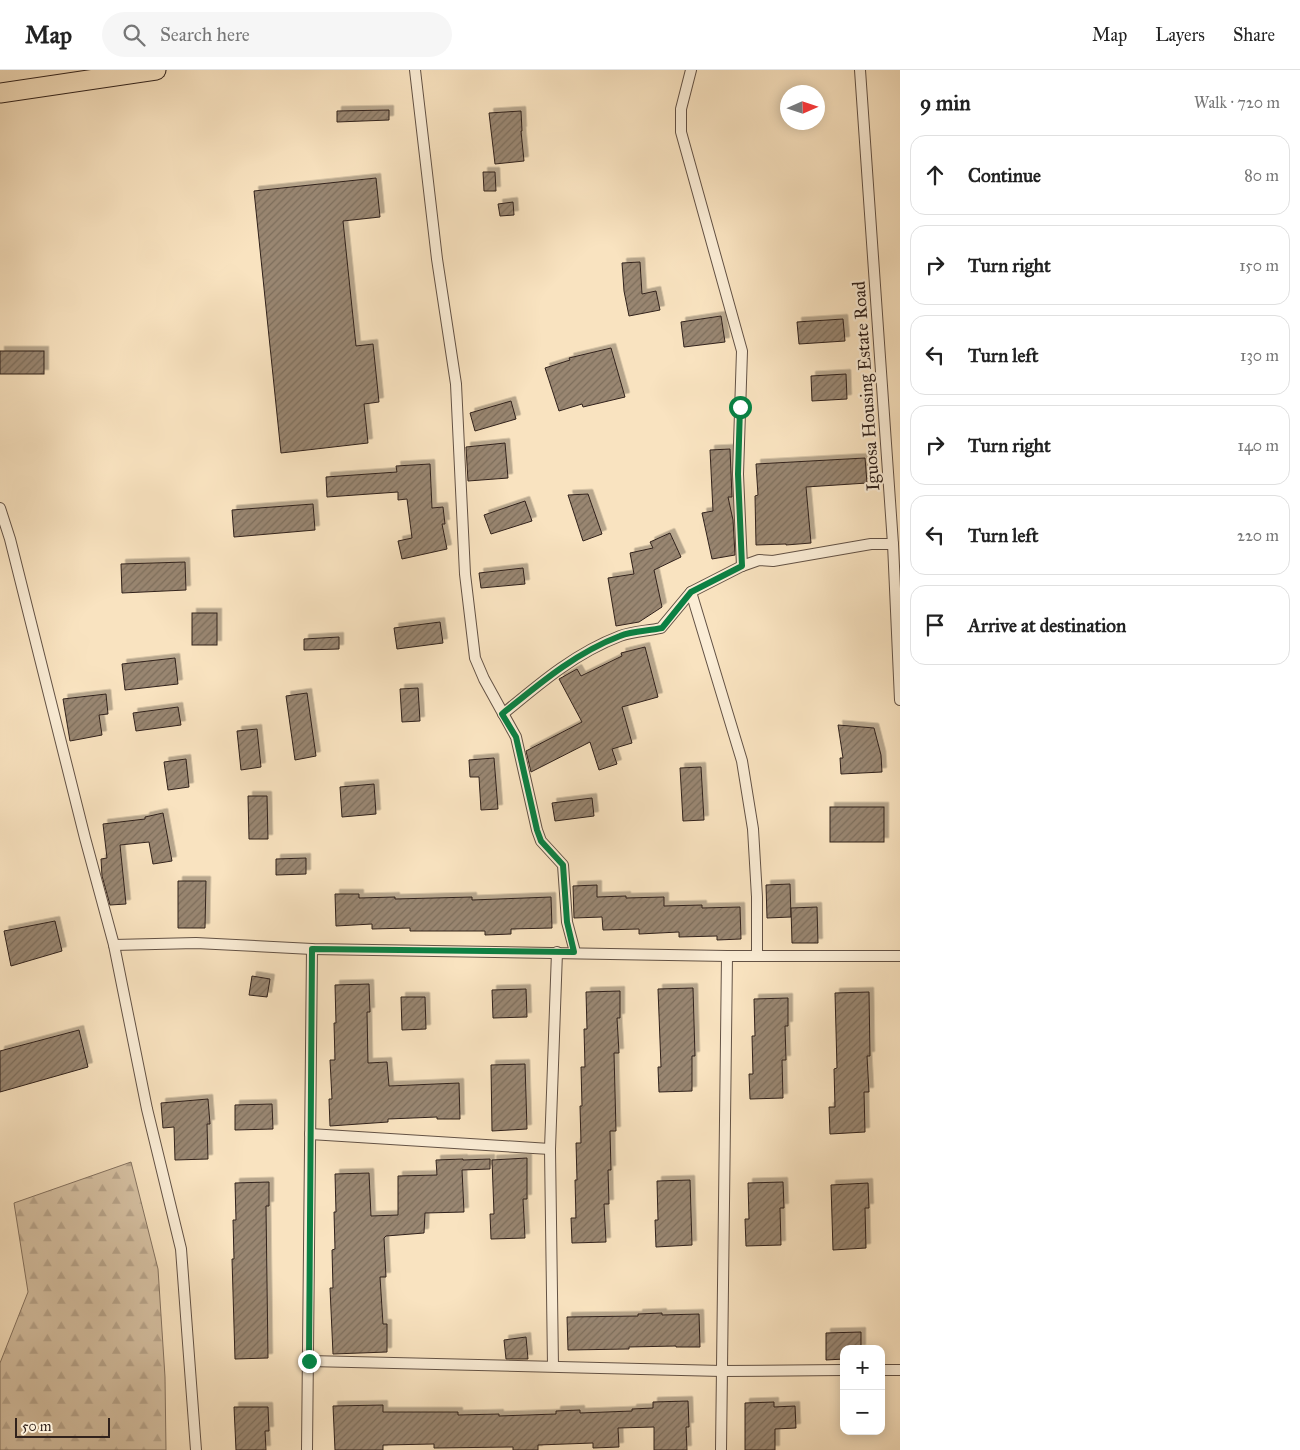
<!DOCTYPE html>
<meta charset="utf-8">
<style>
body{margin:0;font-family:"IM FELL Great Primer",serif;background:#f6f6f6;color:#222}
.controls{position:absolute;right:15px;bottom:15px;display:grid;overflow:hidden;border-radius:10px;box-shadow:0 2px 12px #0003}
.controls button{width:45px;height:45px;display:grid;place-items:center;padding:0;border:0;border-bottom:1px solid #e0e0e0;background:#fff;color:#222;font:25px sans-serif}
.compass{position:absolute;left:780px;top:15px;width:45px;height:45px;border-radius:50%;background:#fff;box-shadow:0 2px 12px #0003;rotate:87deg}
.scale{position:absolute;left:15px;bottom:12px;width:95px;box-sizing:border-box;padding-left:5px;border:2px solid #31221c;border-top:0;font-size:14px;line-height:18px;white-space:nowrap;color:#31221c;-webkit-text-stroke:4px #fbedd6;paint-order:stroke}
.stop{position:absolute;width:15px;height:15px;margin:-11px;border:4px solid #0b8043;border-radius:50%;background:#fff}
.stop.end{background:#0b8043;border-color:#fff;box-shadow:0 1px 5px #0008}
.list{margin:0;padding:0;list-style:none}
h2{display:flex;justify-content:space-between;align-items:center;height:65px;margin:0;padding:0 20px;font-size:21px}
h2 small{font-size:16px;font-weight:400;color:#767676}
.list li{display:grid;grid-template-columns:32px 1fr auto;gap:15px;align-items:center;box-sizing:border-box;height:80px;margin:0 10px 10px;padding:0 10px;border:1px solid #e0e0e0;border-radius:15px}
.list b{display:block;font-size:19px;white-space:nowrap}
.list em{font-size:16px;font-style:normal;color:#767676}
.icon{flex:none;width:28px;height:28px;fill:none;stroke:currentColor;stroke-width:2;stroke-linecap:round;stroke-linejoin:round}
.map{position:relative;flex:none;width:900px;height:1380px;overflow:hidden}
header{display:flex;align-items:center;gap:30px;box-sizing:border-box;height:70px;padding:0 25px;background:#fff;border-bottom:1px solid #e0e0e0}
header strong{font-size:24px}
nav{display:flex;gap:28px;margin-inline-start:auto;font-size:18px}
.search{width:350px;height:45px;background:#f6f6f6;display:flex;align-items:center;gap:12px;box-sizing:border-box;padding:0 18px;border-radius:28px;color:#767676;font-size:19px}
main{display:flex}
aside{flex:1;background:#fff}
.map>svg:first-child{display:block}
.forest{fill:url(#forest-firs);stroke:#847260}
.building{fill:url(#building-hatch);stroke:#31221c;filter:url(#shadow)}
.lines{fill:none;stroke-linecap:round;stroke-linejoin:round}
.street-casing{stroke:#635245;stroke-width:12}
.highway-casing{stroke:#31221c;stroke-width:21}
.street{stroke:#fbedd6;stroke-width:10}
.highway{stroke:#f9e3c0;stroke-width:19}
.route{stroke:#0b8043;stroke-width:6}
.labels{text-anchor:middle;stroke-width:4.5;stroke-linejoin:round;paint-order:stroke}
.street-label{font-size:18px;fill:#31221c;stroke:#fbedd6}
</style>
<header>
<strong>Map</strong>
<div class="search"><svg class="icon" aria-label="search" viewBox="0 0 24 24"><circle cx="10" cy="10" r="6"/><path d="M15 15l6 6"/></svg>Search here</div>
<nav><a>Map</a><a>Layers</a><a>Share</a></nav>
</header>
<main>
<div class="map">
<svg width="900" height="1380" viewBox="0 0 900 1380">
<defs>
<pattern id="forest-firs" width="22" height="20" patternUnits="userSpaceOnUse" patternTransform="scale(1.25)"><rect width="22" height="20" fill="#d7c2a4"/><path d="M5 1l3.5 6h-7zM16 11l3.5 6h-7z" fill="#b9a68d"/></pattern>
<pattern id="building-hatch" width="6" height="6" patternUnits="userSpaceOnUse" patternTransform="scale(1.25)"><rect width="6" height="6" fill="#998671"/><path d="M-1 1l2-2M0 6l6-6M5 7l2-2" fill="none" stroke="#7d6d5c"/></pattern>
<filter id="shadow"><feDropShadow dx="4.5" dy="-4.5" stdDeviation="0" flood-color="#0004"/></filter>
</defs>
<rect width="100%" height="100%" fill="#f9e3c0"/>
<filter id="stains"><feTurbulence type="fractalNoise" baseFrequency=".004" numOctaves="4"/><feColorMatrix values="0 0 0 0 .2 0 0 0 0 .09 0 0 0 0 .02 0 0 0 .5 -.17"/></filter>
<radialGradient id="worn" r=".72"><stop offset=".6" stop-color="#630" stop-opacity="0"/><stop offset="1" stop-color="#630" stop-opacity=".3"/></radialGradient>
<polygon class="forest" points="131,1092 158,1199 165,1307 166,1380 0,1380 0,1293 28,1222 14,1133"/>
<g class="building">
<polygon points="389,40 389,50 337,52 337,41"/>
<polygon points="521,41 522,61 521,61 524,91 495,94 489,43"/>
<polygon points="483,102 495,102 496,121 484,121"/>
<polygon points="376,108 380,147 343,151 356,276 373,274 379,332 364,334 368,373 281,383 254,121"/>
<polygon points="513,132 514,145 500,146 498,134"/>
<polygon points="640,192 642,224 656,221 660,240 629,246 624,221 622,193"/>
<polygon points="721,246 725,272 684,277 681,252"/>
<polygon points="843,249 845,271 799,274 797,252"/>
<polygon points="611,278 625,327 583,337 582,334 559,341 545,298 570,290 569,288"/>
<rect x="0" y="281" width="44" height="23"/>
<polygon points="846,304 847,329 812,331 811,306"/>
<polygon points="511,331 516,349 475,361 470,343"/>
<polygon points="505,373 508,408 468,411 466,377"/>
<polygon points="730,379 732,427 728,427 733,450 735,485 712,489 702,443 713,441 710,380"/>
<polygon points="865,388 867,413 806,417 811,473 786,475 786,474 756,475 755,426 758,425 756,394"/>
<polygon points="430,394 432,438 443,437 445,454 442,454 447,479 402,489 398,471 412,468 407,429 398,430 398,422 327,427 326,407 397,402 396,396"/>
<polygon points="588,424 602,464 583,471 568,425"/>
<polygon points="525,431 532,451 491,464 484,445"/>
<polygon points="313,434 315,460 234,467 232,440"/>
<polygon points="670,463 681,487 654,500 662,537 639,552 616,556 608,508 634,504 630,483 653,478 650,472"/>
<polygon points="185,492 186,520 122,523 121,494"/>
<polygon points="523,498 525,514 481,518 479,503"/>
<rect x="192" y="543" width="25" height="32"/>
<polygon points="440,552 443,573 397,579 394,558"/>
<polygon points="339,567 339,579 304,580 304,569"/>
<polygon points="645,577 658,627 622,637 632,673 612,679 617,694 599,700 590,672 531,702 526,681 582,652 559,609 577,599 581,606 622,586 621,583"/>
<polygon points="175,588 178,614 125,620 122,594"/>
<polygon points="418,618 420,651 402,652 400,619"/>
<polygon points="307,623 316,686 295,690 286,626"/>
<polygon points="106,624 108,644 99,645 102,665 70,671 63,629"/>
<polygon points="178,637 181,655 136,661 133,643"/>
<polygon points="838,655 874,658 881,685 882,702 841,704 840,688 843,688"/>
<polygon points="257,659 261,697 241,700 237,661"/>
<polygon points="494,688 498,739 481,740 479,707 470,707 469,690"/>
<polygon points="186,689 189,717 168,720 164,692"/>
<polygon points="701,697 704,750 683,751 680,698"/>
<polygon points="374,714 376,744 342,747 340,717"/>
<polygon points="248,726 267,726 268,769 249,769"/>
<polygon points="592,728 594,746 555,751 552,733"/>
<rect x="830" y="737" width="54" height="35"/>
<polygon points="163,743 172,791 153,794 149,772 120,775 126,834 110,835 102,806 101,789 107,788 103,754 145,749 145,747"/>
<polygon points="306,788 306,804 276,805 276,789"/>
<polygon points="178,811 206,811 205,858 178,858"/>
<polygon points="790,814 791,847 767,848 766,815"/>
<polygon points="597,815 597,827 626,826 626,828 664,827 664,836 702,835 702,838 740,837 741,869 717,870 717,866 679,867 679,862 639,864 639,859 603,860 602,847 574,848 573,816"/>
<polygon points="335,824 359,824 359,828 395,827 395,829 472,827 472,830 551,827 552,858 511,859 511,864 485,865 485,861 410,861 410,858 372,859 372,854 336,856"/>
<polygon points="817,837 818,873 792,873 791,838"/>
<polygon points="55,851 62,881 11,896 4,861"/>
<polygon points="252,906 270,909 267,927 249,925"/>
<polygon points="369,914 370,942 367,942 368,993 387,992 389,1016 459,1013 460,1049 437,1049 437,1047 388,1049 388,1052 330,1056 329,1029 332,1029 330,990 335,990 334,953 336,953 335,915"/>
<polygon points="693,918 695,986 692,986 692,1021 659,1022 658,997 661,997 658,919"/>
<polygon points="526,919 527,947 493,948 492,920"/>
<polygon points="620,921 620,948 617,948 619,983 614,983 616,1061 610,1061 611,1100 608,1100 609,1134 604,1134 606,1172 572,1173 571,1148 576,1148 575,1110 577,1110 576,1073 581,1073 580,1036 582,1036 581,997 585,997 584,959 587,959 586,922"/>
<polygon points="869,922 870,986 867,986 869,1022 864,1022 865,1062 830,1064 829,1037 835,1037 834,999 837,998 835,923"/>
<polygon points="401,927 425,927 426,959 402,960"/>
<polygon points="788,928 788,956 785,956 786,990 782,990 783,1028 750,1029 749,1004 753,1004 752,966 755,966 754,929"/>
<polygon points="79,960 88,997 0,1022 0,981"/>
<polygon points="525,994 527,1059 492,1061 491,995"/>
<polygon points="208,1029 210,1054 207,1054 208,1089 175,1090 174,1057 163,1058 161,1033"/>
<polygon points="272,1034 273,1059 235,1060 235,1035"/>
<polygon points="527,1088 527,1129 523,1129 525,1168 491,1169 490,1144 494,1144 492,1090"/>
<polygon points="463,1089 463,1090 490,1089 490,1099 462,1100 464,1142 425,1143 424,1163 386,1166 384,1168 386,1207 380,1207 383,1254 387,1254 387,1282 333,1284 330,1218 333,1218 332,1180 335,1179 334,1142 336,1142 335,1104 369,1103 371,1146 398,1145 398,1106 437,1105 436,1090"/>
<polygon points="690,1110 692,1175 656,1177 655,1150 658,1150 657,1111"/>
<polygon points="269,1112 269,1136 266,1136 268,1288 235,1289 232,1189 234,1189 233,1150 236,1150 235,1113"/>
<polygon points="783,1112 784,1138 780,1138 781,1175 746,1176 745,1149 749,1149 748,1113"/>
<polygon points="868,1113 869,1138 865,1138 866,1178 833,1180 831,1115"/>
<polygon points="662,1243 662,1245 699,1244 700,1277 676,1277 676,1276 629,1277 629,1279 568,1280 567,1247 638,1246 638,1244"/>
<polygon points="861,1262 861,1279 844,1279 844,1289 826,1290 826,1263"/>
<polygon points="526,1267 528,1289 506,1289 504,1270"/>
<polygon points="688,1331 689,1357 686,1357 687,1380 654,1380 654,1357 618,1358 619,1377 593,1378 593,1373 538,1375 538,1380 513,1380 513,1377 434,1378 434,1374 383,1375 383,1380 335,1380 333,1336 383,1335 383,1342 458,1342 458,1345 499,1344 499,1346 556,1344 556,1341 580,1340 580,1343 632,1341 632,1339 653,1338 653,1332"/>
<polygon points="774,1332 774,1337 795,1336 796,1358 775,1359 775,1380 745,1380 745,1333"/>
<polygon points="234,1337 268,1337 269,1361 265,1361 266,1380 236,1380"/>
</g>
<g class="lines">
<g class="street-casing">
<g id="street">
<polyline points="415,0 437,189 456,314 465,504 475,588 484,609 516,667 537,760 541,771 563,795 567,852 575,882"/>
<polyline points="691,0 681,39 681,62 742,281 738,404 742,496"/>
<polyline points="860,0 893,474 900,630"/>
<polyline points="0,438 10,469 85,768 114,875 147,1039 181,1179 196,1380"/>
<polyline points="691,522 742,691 753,759 757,827 757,886"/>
<path d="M503,644C539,614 575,583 620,566C633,561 648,561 661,558L691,522L742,496L759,490L773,491L871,474H893"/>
<polyline points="114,875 196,873 312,879 727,886 900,886"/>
<polyline points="310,1064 550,1079"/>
<polyline points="309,1291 722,1301 844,1300"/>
<polyline points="553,1296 550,1079 557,882"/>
<polyline points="881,1300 900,1300"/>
<polyline points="307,1380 312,879"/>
<polyline points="721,1380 727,886"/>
</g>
</g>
<g class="highway-casing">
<polyline id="highway" points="0,23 156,0"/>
</g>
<use href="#street" class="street"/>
<use href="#highway" class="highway"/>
</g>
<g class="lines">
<path class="route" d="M309,1291L312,879L574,882L567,852L563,795L541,771L537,760L516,667L502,644C539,614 575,583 620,566C632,561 648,561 662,558L691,522L742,496L738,404L740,337"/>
</g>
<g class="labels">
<g class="street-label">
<text transform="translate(866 316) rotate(-94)" y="6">Iguosa Housing Estate Road</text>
</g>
</g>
<rect width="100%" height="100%" filter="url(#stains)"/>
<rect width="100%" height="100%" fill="url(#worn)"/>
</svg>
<div class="controls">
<button>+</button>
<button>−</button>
</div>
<svg class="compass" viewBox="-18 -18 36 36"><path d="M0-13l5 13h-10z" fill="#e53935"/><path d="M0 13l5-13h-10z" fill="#767676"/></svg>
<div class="scale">50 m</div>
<div class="stop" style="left:740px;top:337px"></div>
<div class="stop end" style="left:309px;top:1291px"></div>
</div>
<aside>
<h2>9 min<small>Walk · 720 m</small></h2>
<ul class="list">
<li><svg class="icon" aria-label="ahead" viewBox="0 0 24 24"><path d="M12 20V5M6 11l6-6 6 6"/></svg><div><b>Continue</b></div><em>80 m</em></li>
<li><svg class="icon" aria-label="right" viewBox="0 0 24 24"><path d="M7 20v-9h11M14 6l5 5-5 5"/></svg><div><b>Turn right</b></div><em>150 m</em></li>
<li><svg class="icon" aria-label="left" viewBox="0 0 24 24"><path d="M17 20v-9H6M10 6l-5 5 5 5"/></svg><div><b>Turn left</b></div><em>130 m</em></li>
<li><svg class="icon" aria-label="right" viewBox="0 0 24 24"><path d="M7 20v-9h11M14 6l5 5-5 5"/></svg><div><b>Turn right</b></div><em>140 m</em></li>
<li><svg class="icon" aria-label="left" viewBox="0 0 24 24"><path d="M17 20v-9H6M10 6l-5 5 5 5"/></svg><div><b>Turn left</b></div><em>220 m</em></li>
<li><svg class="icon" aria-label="arrive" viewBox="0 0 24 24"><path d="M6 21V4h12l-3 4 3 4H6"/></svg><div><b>Arrive at destination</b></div></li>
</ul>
</aside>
</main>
